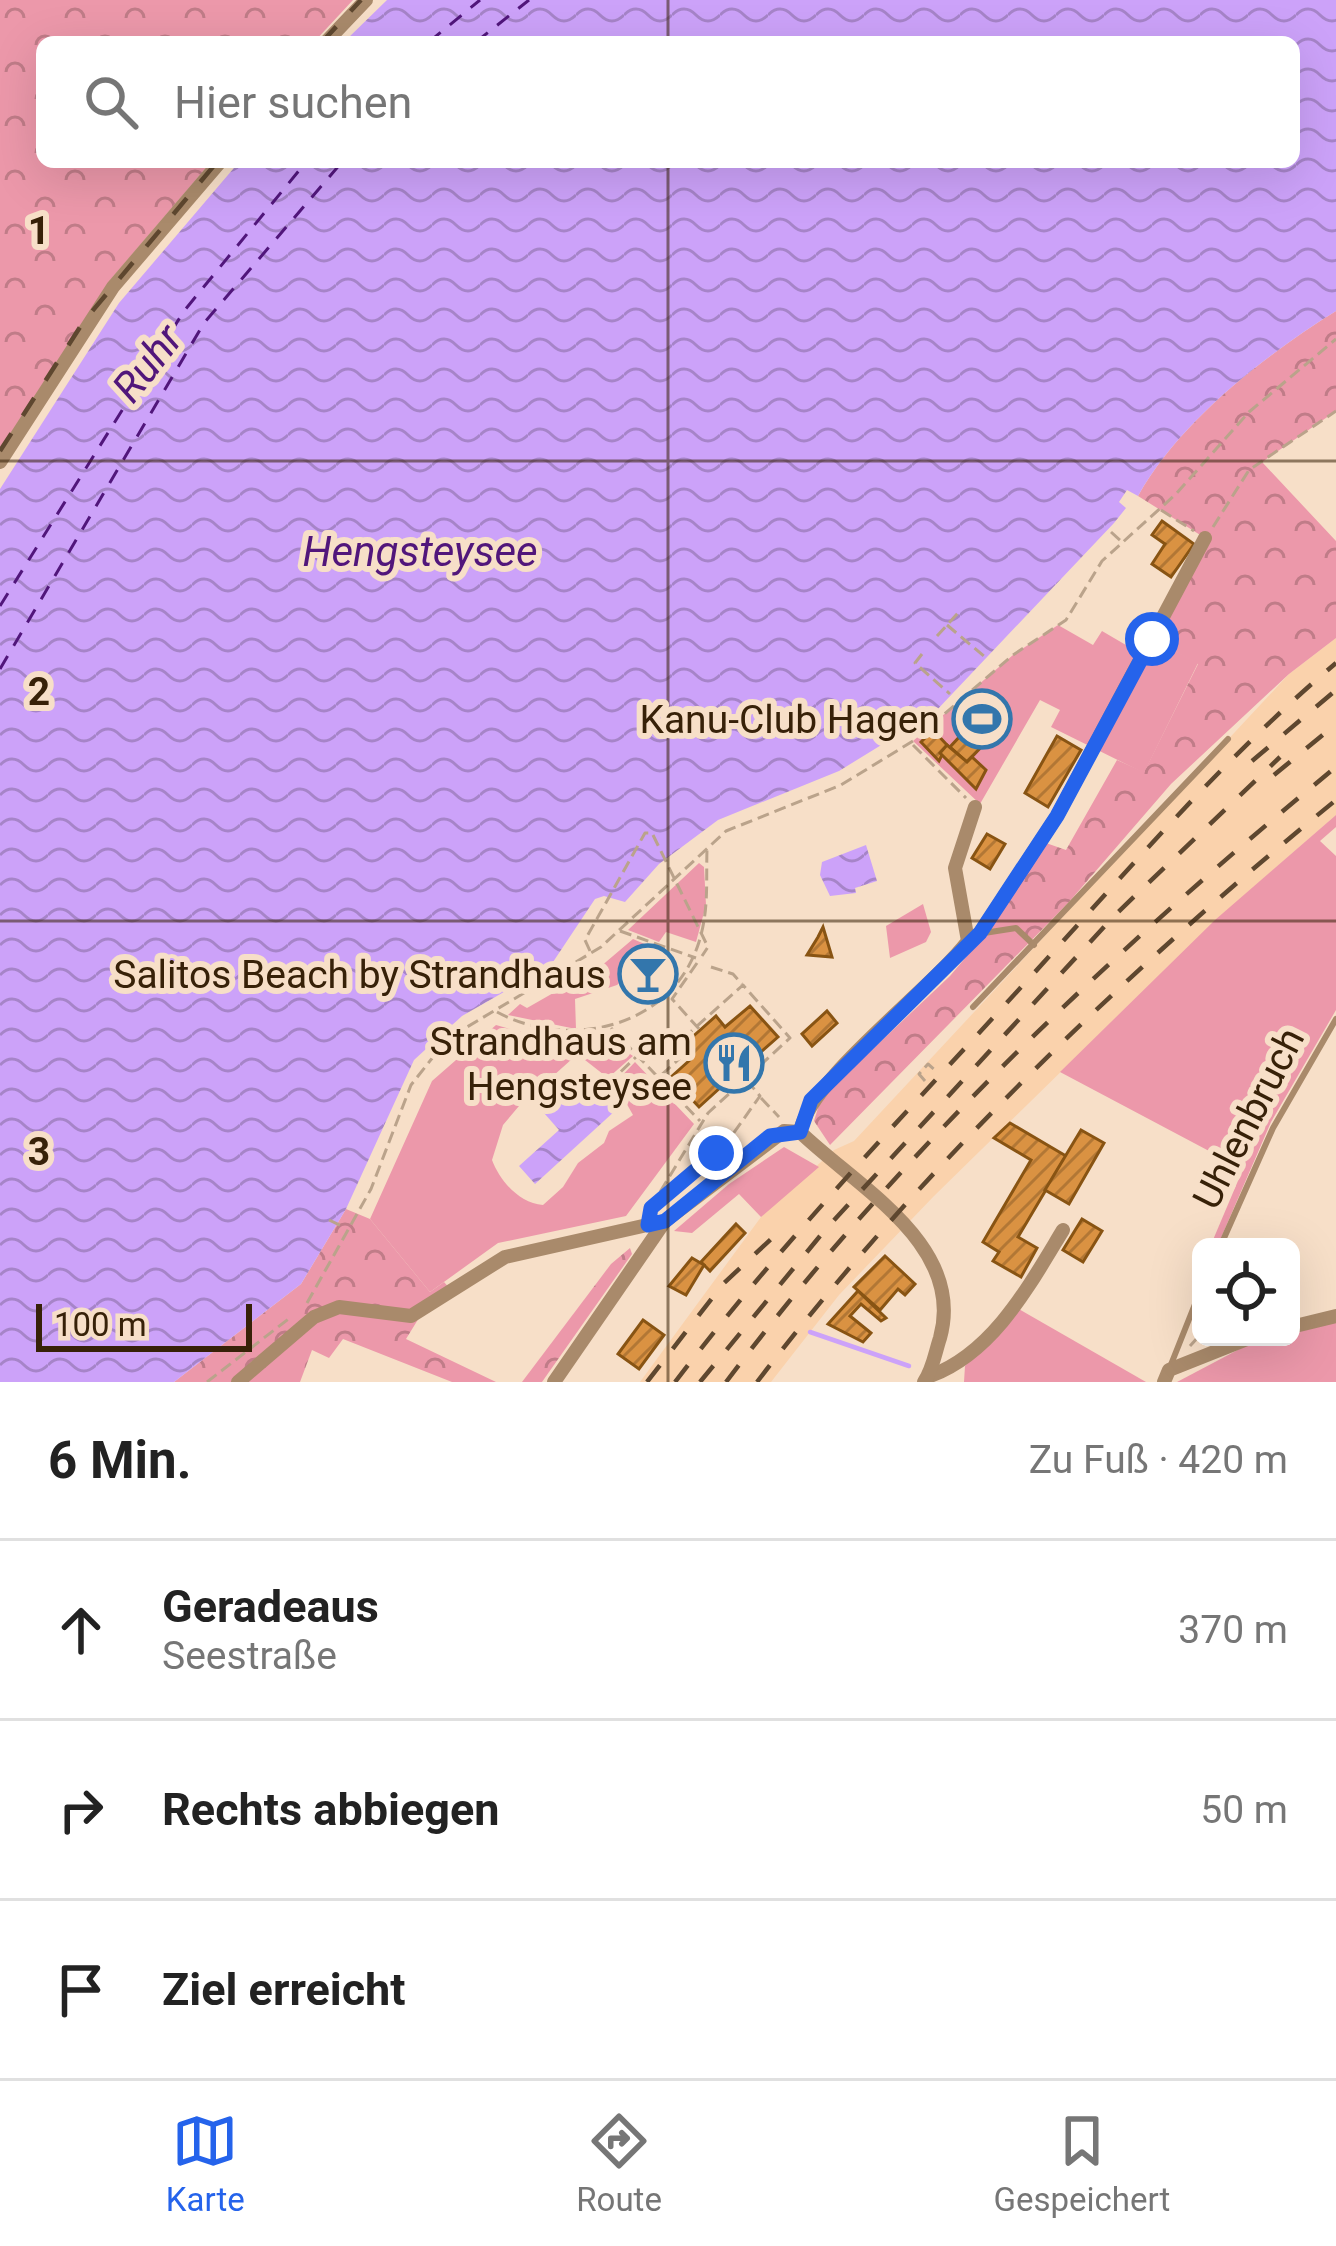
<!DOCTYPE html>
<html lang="de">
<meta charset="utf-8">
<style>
body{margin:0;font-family:Roboto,sans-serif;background:#f6f6f6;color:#222}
.controls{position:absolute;right:36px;bottom:36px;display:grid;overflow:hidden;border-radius:18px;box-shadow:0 12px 48px #0002}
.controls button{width:108px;height:108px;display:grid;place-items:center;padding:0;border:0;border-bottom:3px solid #e0e0e0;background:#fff;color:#222;font:60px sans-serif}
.scale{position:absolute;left:36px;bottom:30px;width:216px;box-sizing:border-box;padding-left:12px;border:6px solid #372108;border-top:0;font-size:33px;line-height:42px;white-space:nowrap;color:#372108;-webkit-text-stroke:9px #f7dfc8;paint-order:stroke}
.stop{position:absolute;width:36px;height:36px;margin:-27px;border:9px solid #2563eb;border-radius:50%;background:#fff}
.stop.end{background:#2563eb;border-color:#fff;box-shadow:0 3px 12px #0008}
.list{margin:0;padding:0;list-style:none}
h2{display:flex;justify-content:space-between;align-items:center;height:156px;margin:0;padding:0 48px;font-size:51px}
h2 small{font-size:39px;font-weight:400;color:#767676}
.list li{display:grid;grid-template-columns:78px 1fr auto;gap:36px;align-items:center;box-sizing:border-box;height:180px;padding:0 48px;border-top:3px solid #e0e0e0}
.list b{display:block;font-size:45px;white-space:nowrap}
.list p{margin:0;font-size:39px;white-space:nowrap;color:#767676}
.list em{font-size:39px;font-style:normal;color:#767676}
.icon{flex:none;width:66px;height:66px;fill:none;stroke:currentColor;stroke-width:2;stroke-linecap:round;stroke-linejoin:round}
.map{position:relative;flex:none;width:1336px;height:1382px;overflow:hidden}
.search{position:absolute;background:#fff;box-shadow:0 12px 48px #0002;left:36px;right:36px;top:36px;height:132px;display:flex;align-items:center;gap:30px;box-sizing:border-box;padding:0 42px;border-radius:18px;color:#767676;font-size:45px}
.sheet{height:696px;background:#fff}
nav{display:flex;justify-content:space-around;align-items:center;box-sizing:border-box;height:168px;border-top:3px solid #e0e0e0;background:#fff;font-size:33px;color:#767676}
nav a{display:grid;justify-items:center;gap:6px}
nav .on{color:#2563eb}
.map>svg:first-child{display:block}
.built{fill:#fad2ac}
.green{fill:#ec98aa}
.forest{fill:url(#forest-crowns)}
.water{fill:url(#water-waves)}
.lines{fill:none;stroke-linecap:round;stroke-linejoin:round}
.stream{stroke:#cca2f9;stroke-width:4.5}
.ferry{stroke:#51167b;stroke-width:3;stroke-dasharray:15 12;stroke-linecap:butt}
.building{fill:url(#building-hatch);stroke:#885413;stroke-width:3}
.path{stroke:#baa38b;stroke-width:3;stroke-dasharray:12 6;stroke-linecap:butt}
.lane{stroke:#a98a6b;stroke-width:6}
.street{stroke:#a98a6b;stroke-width:14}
.rail{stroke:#5e472f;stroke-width:4.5;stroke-dasharray:21 21;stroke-linecap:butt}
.route{stroke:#2563eb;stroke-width:15}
.grid{fill:none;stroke:#372108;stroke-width:3;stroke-opacity:0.55}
.labels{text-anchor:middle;stroke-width:12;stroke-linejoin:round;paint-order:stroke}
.poi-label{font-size:39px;fill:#372108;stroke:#f7dfc8;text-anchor:end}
.street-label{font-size:39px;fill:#372108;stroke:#f7dfc8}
.water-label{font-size:42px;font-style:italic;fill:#51167b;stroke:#f7dfc8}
.grid-label{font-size:39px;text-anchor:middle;font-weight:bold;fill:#372108;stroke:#f7dfc8;stroke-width:12;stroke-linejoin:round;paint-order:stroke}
</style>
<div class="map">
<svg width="1336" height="1382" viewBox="0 0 1336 1382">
<defs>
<pattern id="forest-crowns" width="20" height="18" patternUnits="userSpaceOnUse" patternTransform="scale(3)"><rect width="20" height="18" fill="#ec98aa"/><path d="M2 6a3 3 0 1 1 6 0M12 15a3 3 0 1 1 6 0" fill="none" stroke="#c07c88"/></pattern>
<pattern id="water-waves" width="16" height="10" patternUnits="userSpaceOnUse" patternTransform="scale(3)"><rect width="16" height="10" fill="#cca2f9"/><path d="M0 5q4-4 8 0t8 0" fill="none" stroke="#a684c8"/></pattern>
<pattern id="building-hatch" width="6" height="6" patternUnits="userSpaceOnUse" patternTransform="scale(3)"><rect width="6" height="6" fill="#da9242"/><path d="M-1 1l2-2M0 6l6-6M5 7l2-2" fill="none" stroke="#b27735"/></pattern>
</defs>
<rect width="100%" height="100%" fill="#f7dfc8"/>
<polygon class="built" points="1336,638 1336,815 1215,921 934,1196 839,1295 771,1382 640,1382 761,1217 834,1150 854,1141 1289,674"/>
<g class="green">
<polygon points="1058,625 1093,645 1102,631 1143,655 1152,639 1198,663 1144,773 1051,727 1060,710 1040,700 980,804 913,741 1013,655"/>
<polygon points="1336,815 1336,827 1320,841 1336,856 1336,1010 1271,1122 1217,1247 1210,1247 1243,1169 1060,1072 1215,920"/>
<polygon points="699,863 704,867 706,905 696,942 666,932 659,942 628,930"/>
<polygon points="923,904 931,932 926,942 890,958 886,926"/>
<polygon points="633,939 656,949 617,985 575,999 576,1029 508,1015 520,1004 527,1008 555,992 555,986 589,966 593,973"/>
<path d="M496,1025L561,1043L605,1038L633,1056L608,1078L585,1060L572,1059L525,1101L519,1091L509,1099L519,1106L503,1125L492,1160C500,1181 519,1203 543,1205L563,1187L578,1163L604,1143L609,1131L633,1115L615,1083L635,1062L694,1124L626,1216L498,1243L430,1292L370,1219L432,1081Z"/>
<polygon points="784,1147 819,1167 761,1217 739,1194 692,1233 674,1231 729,1184"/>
<polygon points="1017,1308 1146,1382 964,1382 965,1366"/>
<polygon points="1336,1321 1336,1382 1177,1382 1249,1344"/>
</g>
<g class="forest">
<polygon points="0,0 353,0 314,42 42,42 42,162 211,162 111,279 0,450"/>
<path d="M1336,311V411L1262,462L1336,541V638L1289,674L1171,784L1069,902L830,1145L814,1121L821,1098L950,976L994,924L1046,843L1066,850L1117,760L1144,772L1198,664L1152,639L1205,538L1138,496C1180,421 1264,356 1336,311Z"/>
<polygon points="346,1209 370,1219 430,1292 444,1282 452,1291 422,1313 406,1339 496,1382 452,1382 343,1339 329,1358 312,1350 300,1382 174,1382 301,1284"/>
<polygon points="630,1248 632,1254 542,1382 522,1382 611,1264"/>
</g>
<g class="water">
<path d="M387,0H1336V311C1264,356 1180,421 1138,496L1127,490L1119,502L1126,508L1114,523L935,712L839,771L718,820L659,864L625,902L604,896L595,899L551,965L462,1016L414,1060L346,1209L301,1284L174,1382H0V489L119,303L239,162H1294V42H344Z"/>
<polygon points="866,845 877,881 855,888 856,893 830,896 820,875 822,862"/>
<polygon points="584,1076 616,1110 535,1184 519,1166 559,1130 544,1113"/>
</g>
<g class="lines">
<polyline class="stream" points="810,1332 909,1366"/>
<g class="ferry">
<polyline points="429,42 480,0"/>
<polyline points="476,42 529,0"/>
<polyline points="0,606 184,311 306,162"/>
<polyline points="0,669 204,323 342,162"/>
</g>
</g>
<g class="building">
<polygon points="1162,521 1194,544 1171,577 1152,564 1165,544 1152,535"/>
<polygon points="989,705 1006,721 967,762 950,747"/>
<polygon points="933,730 947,745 939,761 921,742"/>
<polygon points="1057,736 1081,750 1048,807 1025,793"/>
<polygon points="947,745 967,762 972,757 986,770 976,789 940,753"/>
<polygon points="987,834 1005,844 990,869 972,858"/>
<polygon points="823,927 832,957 807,955 818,937"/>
<polygon points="750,1006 778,1037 744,1067 744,1077 732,1077 699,1107 671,1077 691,1059 680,1048 716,1016 725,1027"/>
<polygon points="827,1011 837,1023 812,1046 802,1034"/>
<polygon points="1010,1123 1066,1156 1018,1237 1037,1248 1021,1277 993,1261 999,1252 983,1242 1031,1160 994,1138"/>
<polygon points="1081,1130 1104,1143 1069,1204 1045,1190"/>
<polygon points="1082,1219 1102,1231 1083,1262 1063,1250"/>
<polygon points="736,1224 745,1233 710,1271 701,1262"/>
<polygon points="885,1256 915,1284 905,1295 898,1289 880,1310 854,1287"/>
<polygon points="692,1258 704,1265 686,1295 669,1286"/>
<polygon points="858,1291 886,1318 881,1321 861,1304 850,1316 871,1333 863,1342 828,1324"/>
<polygon points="643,1320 664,1335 639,1369 618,1354"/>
</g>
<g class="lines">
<g class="path">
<polyline points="1161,510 1194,531"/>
<polyline points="1213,527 1249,470 1336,411"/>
<polyline points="1111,532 1121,541"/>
<polyline points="947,625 985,657"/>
<polyline points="937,636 958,613"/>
<polyline points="922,654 915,663 950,694"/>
<polyline points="913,745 966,798"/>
<polyline points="620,931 696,958"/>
<polyline points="590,951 585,940 645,833 652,833 708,947 702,956"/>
<polyline points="697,963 672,999 700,1030"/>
<polyline points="711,967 733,974 742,984"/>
<path d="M497,1012C569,1051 672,1028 699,942C709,910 706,882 707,849"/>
<polyline points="611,1028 700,1121"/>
<polyline points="925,1081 919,1074 928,1064 935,1070"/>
<polyline points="608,1084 636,1057"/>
<polyline points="514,1095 525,1107"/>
<polyline points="761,1098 779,1117"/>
<polyline points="654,1205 723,1148 760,1096 744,1077"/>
<polyline points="651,1207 708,1113 790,1038 743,985 670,1050 679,1059 658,1078"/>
<polyline points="329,1220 344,1227"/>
<polyline points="307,1303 371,1189 411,1085 437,1052 467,1027 601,947 726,831 841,785 913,741 1013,655 1066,620 1102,561 1176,494 1249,412 1336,339"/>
<polyline points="1190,1346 1200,1335"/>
<polyline points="207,1382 291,1317"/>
</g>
<g class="lane">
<polyline points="984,933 1016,928 1034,945"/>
<polyline points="973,1007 1228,739"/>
<polyline points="1220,1247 1273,1128 1336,1019"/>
<polyline points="1170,1367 1201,1289"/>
</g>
<g class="street">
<polyline points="326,42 366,0"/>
<polyline points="0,462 113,287 220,162"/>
<polyline points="968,941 980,933 1057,816 1205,538"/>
<path d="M800,1132C810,1078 929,992 968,941L955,868L975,807"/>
<polyline points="1291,1327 1336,1316"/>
<path d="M930,1376C993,1353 1029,1286 1063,1230"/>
<polyline points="238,1382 314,1317 339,1307 411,1316 505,1257 665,1221"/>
<path d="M554,1382L665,1221L784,1131L800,1132C857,1187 966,1245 940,1338C935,1353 933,1369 924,1382"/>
<polyline points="1164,1382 1169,1370 1252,1337"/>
</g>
<g class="rail">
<polyline points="322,42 361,0"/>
<polyline points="0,451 84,321 217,162"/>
<polyline points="1252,761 1336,690"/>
<polyline points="1274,775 1336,724"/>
<polyline points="647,1382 723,1284 785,1226"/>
<path d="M675,1382C782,1242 905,1114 1024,984C1125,874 1222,759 1336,663"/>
<polyline points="700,1382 825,1230 1115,915 1280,757"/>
<path d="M726,1382C899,1152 1114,949 1336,767"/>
<path d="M757,1382C919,1170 1129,968 1336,800"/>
</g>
</g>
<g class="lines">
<polyline class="route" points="716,1153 651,1208 648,1225 665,1221 770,1136 800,1132 811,1100 980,933 1057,816 1152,639"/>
</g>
<path class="grid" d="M668,0V42M668,162V1382M0,461H1336M0,921H1336"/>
<defs>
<g id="stadium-ring" transform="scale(3)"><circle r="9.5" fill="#f7dfc8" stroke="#3376ac" stroke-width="1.5"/><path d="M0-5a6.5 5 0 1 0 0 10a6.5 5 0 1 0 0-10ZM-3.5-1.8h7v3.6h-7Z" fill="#3376ac"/></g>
<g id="bar-ring" transform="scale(3)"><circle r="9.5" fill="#f7dfc8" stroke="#3376ac" stroke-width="1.5"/><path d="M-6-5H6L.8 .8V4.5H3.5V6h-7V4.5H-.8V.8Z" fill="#3376ac"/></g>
<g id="restaurant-ring" transform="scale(3)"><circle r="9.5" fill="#f7dfc8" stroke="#3376ac" stroke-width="1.5"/><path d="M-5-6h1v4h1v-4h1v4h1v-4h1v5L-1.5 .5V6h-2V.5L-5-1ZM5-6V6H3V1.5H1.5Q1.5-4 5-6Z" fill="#3376ac"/></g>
</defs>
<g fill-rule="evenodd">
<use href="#stadium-ring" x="982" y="719"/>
<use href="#bar-ring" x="648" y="974"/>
<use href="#restaurant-ring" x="734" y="1063"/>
</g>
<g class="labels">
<g class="poi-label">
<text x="940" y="733">Kanu-Club Hagen</text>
<text x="606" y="988">Salitos Beach by Strandhaus</text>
<text x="692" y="1055">Strandhaus am<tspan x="692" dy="45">Hengsteysee</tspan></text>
</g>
<g class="street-label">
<text transform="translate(1248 1118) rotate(-63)" y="14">Uhlenbruch</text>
</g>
<g class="water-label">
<text transform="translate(147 363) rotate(-52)" y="15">Ruhr</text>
<text x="420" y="566">Hengsteysee</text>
</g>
</g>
<g class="grid-label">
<text x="39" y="244">1</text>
<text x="39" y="705">2</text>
<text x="39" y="1165">3</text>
</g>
</svg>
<div class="controls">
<button><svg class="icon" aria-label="locate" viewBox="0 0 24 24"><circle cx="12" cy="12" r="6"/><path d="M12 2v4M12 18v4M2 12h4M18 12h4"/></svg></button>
</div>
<div class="scale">100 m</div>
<div class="stop" style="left:1152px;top:639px"></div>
<div class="stop end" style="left:716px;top:1153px"></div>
<div class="search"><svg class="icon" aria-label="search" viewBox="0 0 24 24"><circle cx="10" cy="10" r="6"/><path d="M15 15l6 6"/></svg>Hier suchen</div>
</div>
<section class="sheet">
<h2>6 Min.<small>Zu Fuß · 420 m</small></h2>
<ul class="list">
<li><svg class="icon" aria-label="ahead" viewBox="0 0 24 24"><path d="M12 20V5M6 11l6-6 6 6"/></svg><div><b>Geradeaus</b><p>Seestraße</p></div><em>370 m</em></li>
<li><svg class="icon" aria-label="right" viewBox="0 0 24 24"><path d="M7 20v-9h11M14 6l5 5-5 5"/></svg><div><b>Rechts abbiegen</b></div><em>50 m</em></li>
<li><svg class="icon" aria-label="arrive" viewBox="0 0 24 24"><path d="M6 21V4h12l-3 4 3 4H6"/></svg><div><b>Ziel erreicht</b></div></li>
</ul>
</section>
<nav>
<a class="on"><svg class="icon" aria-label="map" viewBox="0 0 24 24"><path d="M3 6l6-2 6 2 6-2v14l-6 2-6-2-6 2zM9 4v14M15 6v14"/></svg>Karte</a>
<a><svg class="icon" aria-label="directions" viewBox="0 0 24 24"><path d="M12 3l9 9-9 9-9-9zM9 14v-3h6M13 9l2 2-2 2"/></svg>Route</a>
<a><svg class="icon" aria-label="saved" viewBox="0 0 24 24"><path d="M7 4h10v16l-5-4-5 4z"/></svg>Gespeichert</a>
</nav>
